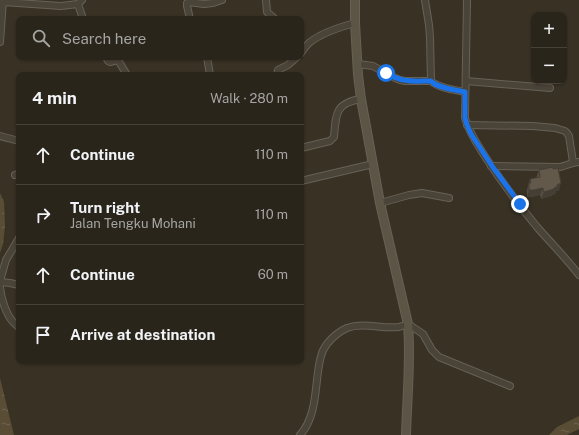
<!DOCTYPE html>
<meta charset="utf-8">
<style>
body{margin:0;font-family:"Public Sans",sans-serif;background:#322d24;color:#f1f3f6}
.controls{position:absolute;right:12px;top:12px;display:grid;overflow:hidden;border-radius:8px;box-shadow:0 1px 3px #0004}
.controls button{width:36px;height:36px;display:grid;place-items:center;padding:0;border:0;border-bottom:1px solid #46423a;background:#2a251b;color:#f1f3f6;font:20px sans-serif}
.stop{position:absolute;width:12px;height:12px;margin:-9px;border:3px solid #1a73e8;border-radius:50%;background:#fff}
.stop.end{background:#1a73e8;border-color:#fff;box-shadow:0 1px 4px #0008}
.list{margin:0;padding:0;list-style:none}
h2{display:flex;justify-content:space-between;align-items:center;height:52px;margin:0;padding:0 16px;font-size:17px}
h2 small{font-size:13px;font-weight:400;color:#a5a5a3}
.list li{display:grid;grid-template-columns:26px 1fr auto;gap:12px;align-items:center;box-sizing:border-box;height:60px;padding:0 16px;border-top:1px solid #46423a}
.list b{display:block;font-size:15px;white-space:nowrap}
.list p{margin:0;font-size:13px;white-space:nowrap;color:#a5a5a3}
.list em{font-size:13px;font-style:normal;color:#a5a5a3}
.icon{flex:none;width:22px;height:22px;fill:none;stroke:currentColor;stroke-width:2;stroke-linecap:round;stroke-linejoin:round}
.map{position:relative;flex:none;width:579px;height:435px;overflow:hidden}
.search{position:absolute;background:#2a251b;box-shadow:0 1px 3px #0004;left:16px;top:16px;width:288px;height:44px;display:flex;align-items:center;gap:10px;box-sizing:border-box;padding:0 14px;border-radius:8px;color:#a5a5a3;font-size:15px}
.panel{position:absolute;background:#2a251b;box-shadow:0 1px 3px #0004;left:16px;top:72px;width:288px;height:292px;border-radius:8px}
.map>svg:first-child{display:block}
.water{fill:url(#water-ripples)}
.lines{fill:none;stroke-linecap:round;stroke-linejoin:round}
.street-casing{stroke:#676156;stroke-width:8}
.secondary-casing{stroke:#676156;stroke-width:10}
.street{stroke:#494338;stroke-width:6}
.secondary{stroke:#5c5546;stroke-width:8}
.wall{fill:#544d40}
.shaded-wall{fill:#453e34}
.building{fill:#62594b;stroke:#453e34}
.route{stroke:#1a73e8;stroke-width:5}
</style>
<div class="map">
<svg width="579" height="435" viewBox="0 0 579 435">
<defs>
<pattern id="water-ripples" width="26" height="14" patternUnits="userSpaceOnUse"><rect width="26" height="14" fill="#594d36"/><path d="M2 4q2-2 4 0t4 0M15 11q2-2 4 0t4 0" fill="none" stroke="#6f6551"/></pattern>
</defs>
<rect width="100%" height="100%" fill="#383124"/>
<g class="water">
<polygon points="0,193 4,202 5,226 3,244 0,253"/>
<polygon points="0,378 14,435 0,435"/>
<polygon points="579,416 579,429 567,435 549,435 557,427"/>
</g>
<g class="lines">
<g class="street-casing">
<g id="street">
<polyline points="82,0 78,4 83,19"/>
<polyline points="266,0 267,12 275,19"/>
<path d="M425,0L429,25L430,37L431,81C438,88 456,90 465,92"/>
<path d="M467,0L465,118C469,133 478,145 486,158C501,181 519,205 537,227C551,243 566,258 579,275"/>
<polyline points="3,2 61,6 78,4"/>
<polyline points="190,19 187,6 187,3 189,2 204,4 213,3 222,0"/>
<polyline points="0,42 3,0"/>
<path d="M301,53C303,50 306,46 309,43C321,33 340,27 355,23"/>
<polyline points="106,57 108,61 110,62 118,60 127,75"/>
<polyline points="207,57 210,75"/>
<polyline points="358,64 373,66 395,78 400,80 405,81 431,81"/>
<polyline points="277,75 278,70 288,65 297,57"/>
<polyline points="466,81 550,88"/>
<polyline points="467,125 533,126 555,128 565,131 567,133 569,136 573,162"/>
<polyline points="0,136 19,141"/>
<path d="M301,148L330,141L334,137C336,114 335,103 361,99"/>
<path d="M491,166L560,167C566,166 572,162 579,162"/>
<polyline points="15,175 19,174"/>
<polyline points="301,181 373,164"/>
<polyline points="380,203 409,195 422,193 449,198"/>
<polyline points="0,281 6,260 19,238"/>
<polyline points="0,282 10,283 19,285"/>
<path d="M0,287C1,298 6,315 14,323C16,325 17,326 19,327"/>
<path d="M300,435C319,414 314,381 321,356C324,344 336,333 347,328C363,322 382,329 399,327C402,326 405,325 408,324L423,334L432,350L439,357L510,386"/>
</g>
</g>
<g class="secondary-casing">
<path id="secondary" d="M355,0V23L358,75L361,99L380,203L408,324C411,361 407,398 406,435"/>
</g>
<use href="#street" class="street"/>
<use href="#secondary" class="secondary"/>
</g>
<polygon class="wall" points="539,170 559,191 556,191 555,194 552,195 551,196 541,199 540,195 531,197 527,197 527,190 530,179 536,178"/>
<g class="shaded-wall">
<polygon points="561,183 559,191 556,191 555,194 552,195 551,196 541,199 544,192 554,188 557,185"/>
<polygon points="543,188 540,195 531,197 527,197 529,190"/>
</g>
<polygon class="building" points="553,167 553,169 558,168 561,183 557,185 557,187 554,188 554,189 544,192 543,188 534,190 529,190 529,183 531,183 530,179 540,177 539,170"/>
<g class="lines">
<path class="route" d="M386,73C403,83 412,81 431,81C437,88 456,90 465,92V118L467,125L471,134L492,166L520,204"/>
</g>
</svg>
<div class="controls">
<button>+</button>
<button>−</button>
</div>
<div class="stop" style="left:386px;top:73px"></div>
<div class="stop end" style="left:520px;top:204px"></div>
<div class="search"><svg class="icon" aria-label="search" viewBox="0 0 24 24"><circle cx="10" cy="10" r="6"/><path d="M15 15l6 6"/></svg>Search here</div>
<section class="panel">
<h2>4 min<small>Walk · 280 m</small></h2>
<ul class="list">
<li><svg class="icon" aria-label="ahead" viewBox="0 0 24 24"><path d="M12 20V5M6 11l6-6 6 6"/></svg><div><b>Continue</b></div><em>110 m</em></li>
<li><svg class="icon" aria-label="right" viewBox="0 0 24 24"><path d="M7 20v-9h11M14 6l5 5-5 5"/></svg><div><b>Turn right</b><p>Jalan Tengku Mohani</p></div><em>110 m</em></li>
<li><svg class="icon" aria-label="ahead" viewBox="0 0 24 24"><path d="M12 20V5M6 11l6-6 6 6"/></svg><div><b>Continue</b></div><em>60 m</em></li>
<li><svg class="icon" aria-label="arrive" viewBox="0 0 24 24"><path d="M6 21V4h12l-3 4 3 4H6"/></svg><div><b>Arrive at destination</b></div></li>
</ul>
</section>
</div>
